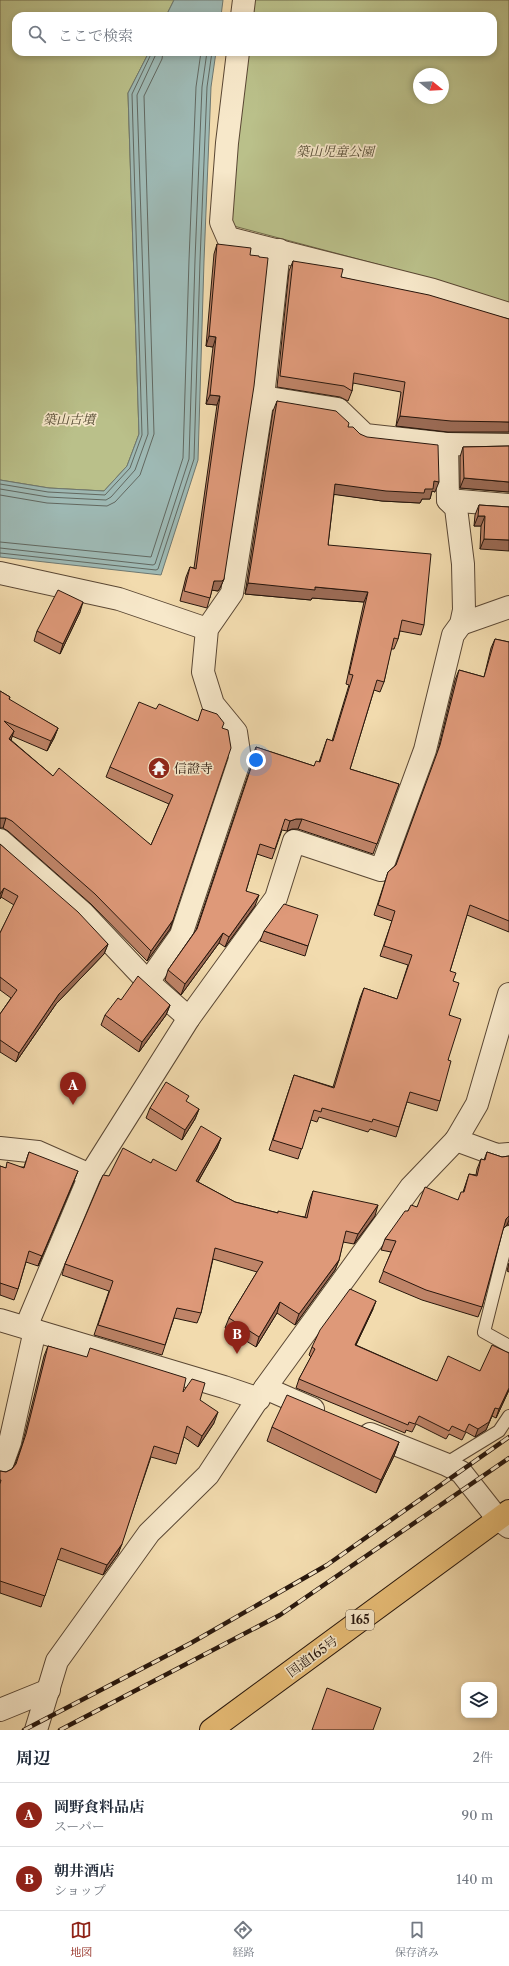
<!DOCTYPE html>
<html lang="ja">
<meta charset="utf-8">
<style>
body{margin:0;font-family:"Libre Caslon Text","Noto Serif JP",serif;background:#f6f6f7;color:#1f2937}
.controls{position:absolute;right:12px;bottom:12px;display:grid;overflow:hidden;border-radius:8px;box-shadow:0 2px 6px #0003}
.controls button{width:36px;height:36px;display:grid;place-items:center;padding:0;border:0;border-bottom:1px solid #e0e1e3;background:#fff;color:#1f2937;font:20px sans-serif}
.compass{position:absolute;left:413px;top:68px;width:36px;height:36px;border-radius:50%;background:#fff;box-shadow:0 2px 6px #0003;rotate:108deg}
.you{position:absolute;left:256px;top:760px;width:14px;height:14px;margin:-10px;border:3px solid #fff;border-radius:50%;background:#1a73e8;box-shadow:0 0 0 6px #1a73e833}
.badge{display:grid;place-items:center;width:26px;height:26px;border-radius:50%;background:#8f2418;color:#fff;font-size:13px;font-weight:700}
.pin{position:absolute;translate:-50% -33px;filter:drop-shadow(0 1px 2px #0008)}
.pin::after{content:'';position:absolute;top:21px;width:14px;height:12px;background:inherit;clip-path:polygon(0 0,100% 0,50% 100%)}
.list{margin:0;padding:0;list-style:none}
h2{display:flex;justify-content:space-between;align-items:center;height:52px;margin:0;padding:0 16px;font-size:17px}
h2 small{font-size:13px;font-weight:400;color:#747a83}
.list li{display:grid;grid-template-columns:26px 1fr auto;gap:12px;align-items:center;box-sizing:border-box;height:64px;padding:0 16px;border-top:1px solid #e0e1e3}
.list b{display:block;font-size:15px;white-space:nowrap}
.list p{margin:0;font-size:13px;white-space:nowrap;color:#747a83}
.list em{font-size:13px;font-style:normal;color:#747a83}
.icon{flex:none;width:22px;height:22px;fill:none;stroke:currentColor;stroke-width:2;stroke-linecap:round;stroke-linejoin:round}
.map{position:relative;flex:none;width:509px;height:1730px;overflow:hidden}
.search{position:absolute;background:#fff;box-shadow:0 2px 6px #0003;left:12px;right:12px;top:12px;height:44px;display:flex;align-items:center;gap:10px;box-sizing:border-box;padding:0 14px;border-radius:12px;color:#747a83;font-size:15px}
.sheet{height:180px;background:#fff}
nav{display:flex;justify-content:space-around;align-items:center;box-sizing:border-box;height:56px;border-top:1px solid #e0e1e3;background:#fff;font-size:11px;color:#747a83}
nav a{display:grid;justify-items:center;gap:2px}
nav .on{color:#8f2418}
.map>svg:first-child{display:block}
.green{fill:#bac08a;stroke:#706b4b;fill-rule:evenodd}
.water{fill:#9eb9b4;stroke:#6e7871}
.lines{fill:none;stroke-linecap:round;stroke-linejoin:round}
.shore{stroke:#626860;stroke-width:1}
.service-casing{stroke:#5a4734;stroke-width:14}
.minor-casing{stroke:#5a4734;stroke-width:24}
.trunk-casing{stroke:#27160c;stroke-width:24}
.service{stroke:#f7e8ca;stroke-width:12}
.minor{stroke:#f7e8ca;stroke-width:22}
.trunk{stroke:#e9be77;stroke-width:22}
.rail-casing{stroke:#27160c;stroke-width:4.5}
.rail{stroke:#f7e8ca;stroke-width:3;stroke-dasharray:9;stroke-linecap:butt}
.wall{fill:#bf8468;stroke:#27160c}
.shaded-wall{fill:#9b6b55;stroke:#27160c}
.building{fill:#de9979;stroke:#27160c}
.labels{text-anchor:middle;stroke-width:3.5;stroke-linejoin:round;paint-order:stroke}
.shield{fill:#f7e8ca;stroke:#655545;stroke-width:1}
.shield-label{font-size:12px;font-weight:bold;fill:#27160c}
.park-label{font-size:13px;font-style:italic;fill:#534932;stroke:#f7e8ca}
.poi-label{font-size:13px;fill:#27160c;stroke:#f7e8ca;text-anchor:start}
.street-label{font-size:13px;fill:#27160c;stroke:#f7e8ca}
</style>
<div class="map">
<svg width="509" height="1730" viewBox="0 0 509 1730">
<rect width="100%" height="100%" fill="#f2dbae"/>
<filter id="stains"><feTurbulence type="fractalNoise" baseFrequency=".005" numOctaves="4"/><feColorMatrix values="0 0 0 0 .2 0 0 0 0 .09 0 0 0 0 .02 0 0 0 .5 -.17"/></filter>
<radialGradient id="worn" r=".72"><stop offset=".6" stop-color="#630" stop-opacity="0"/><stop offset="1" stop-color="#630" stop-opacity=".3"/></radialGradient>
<g class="green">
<polygon points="0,0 174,0 166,16 16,16 16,52 149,52 128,93 139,434 127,466 104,491 49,488 0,480"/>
<path d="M250,0H509V305L388,267L230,225L244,52H493V16H248ZM419,74H443V98H419Z"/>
</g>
<g class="water">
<polygon points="174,0 223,0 221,16 166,16"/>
<polygon points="149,52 216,52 211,87 204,261 198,460 161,575 0,557 0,480 49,488 104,491 127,466 139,434 128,93"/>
</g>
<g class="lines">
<g class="shore">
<polyline points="0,484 48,492 105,495 130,468 142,435 132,94 152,52"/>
<polyline points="0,489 48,497 106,500 111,497 135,470 148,434 137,95 157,52"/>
<polyline points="0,495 47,503 107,506 115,502 140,475 154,434 144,96 162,59 163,52"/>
<polyline points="0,542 151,557 183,458 189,260 196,87 201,52"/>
<polyline points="0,548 153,565 155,564 189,459 195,260 202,87 207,52"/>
<polyline points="0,553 156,570 158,569 194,459 200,261 207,87 212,52"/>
</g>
<g class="service-casing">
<g id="service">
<polyline points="509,1232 484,1332 509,1346"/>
<polyline points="445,1464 499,1431 509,1416"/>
</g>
</g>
<g class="minor-casing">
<g id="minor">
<polyline points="242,16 244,0"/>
<polyline points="238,52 227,143 221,222 228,238 433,290 509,314"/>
<polyline points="263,397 338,409 365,435 447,444"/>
<polyline points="448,500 509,505"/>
<polyline points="0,573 119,599 207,629"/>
<polyline points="461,624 509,607"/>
<polyline points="0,840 83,913 148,982 189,1018"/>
<polyline points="148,982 181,935 240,759 236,732 213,704 203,672 207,629 232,593 263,397 279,250"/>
<polyline points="456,1140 497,1155 509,1154"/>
<polyline points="0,1148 38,1152 90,1175"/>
<polyline points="0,1320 224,1387 259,1399"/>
<polyline points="26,1327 90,1175 189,1018 276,898 294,841 381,870 425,750 453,635 461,624 464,610 463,564 456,508 448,500 447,444 509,445"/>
<polyline points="265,1388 411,1187 456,1140 477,1104 509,994"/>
<polyline points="370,1434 445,1464 461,1472 498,1519 509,1527"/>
<polyline points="0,1470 10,1442 35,1330"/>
<polyline points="0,1710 49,1690"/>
<polyline points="36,1730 57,1661 149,1533 208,1475 265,1388 313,1409"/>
</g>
</g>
<g class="trunk-casing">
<polyline id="trunk" points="211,1730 509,1511"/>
</g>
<use href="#service" class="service"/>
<use href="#minor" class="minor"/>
<use href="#trunk" class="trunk"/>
<g class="rail-casing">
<g id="rail">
<polyline points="24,1730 191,1643 327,1565 509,1437"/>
<polyline points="60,1730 280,1615 509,1458"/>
</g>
</g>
<use href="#rail" class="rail"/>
</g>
<g class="wall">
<polygon points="217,244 224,579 220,588 218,591 212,590 207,608 180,601 186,577 190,567 194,568 217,405 206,404 213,347 206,346 214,254"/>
<polygon points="293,261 341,277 509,319 509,432 448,432 396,426 401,392 353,383 352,391 348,401 340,397 277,387 289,271"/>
<polygon points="277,401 348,427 360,434 435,492 432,491 430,499 422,499 420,503 382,501 334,494 328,545 424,625 421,635 400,631 398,639 394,649 391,649 384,682 380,692 374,690 350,769 399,784 373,854 298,829 292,829 287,831 282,830 272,859 257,854 246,891 255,906 225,947 219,943 181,995 165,980 168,970 196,930 252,763 252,757 256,747 314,766 319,762 327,739 332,741 349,685 346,684 364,602 312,598 311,600 245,594 273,411"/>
<polygon points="509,446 509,492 460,488 460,457 463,447"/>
<polygon points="479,505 509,507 480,549 481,526 474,526 475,515"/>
<polygon points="80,612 60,654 34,641 37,631"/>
<polygon points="495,639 509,642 509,932 467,915 450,971 453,981 449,1015 448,1060 440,1101 437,1111 407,1102 396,1137 370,1129 368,1132 319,1117 317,1122 311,1120 298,1159 269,1150 294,1075 333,1087 360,998 364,988 397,999 408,965 380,956 392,921 374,915 388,872 396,865 437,754 455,680 459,670 484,677 491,648"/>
<polygon points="0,691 10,697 9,700 58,728 54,738 47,751 12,736 11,740 53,776 151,845 169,804 106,777 110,767 156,709 222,728 173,920 170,929 147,961 91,904 8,831 3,828"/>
<polygon points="0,844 108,944 104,954 56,1004 16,1062 0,1052 0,1014 11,998 0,990 0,933 14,905 1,897 0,899"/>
<polygon points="264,931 308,946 305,956 260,941"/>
<polygon points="170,1005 166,1015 139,1052 101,1025 105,1015"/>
<polygon points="150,1108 199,1109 195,1119 182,1140 146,1118"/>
<polygon points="221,1138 217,1148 198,1182 235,1202 278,1213 305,1217 309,1202 313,1191 375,1216 354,1244 343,1242 339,1260 335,1270 295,1325 277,1313 256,1347 225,1328 229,1318 257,1272 213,1259 201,1313 197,1323 174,1318 162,1355 94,1335 109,1291 62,1275 65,1264 109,1176 151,1163 176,1171"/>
<polygon points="29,1152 74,1181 38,1266 26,1262 18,1289 14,1300 0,1295 0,1166 5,1168 24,1167"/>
<polygon points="487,1152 502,1157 509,1156 509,1225 507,1225 503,1229 482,1307 478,1317 422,1300 379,1282 391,1252 381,1250 385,1239 408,1211 417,1207 458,1200 463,1192 469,1174 476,1175 477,1169 481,1159 484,1160"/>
<polygon points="509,1263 509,1272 507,1271"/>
<polygon points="373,1309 356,1345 437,1381 509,1390 496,1418 492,1416 486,1430 475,1437 466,1432 462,1440 449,1434 446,1439 416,1424 412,1432 406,1430 405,1433 296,1388 299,1379 311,1357 309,1355 312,1347"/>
<polygon points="48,1346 183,1392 200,1400 214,1423 198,1447 184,1437 179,1454 176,1464 151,1457 118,1554 103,1575 57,1559 41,1607 0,1593 0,1471 6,1472 12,1469 15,1464 22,1445 44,1356"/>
<polygon points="272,1427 399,1442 394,1456 376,1493 267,1441"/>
</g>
<g class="shaded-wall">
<polygon points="209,336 216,337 213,347 206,346"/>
<polygon points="210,395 220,396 217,405 206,404"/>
<polygon points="400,416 509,422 509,432 448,432 396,426"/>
<polygon points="464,478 509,482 509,492 460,488"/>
<polygon points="434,481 439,482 435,492 432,491 430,499 422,499 420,503 382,501 331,494 335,484 425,489"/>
<polygon points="478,516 485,516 481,526 474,526"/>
<polygon points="484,539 509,540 509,551 480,549"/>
<polygon points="224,579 220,588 218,591 211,590 214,581"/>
<polygon points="248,583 315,587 368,592 364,602 312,598 311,600 245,594"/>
<polygon points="83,602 80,612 60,654 63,644"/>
<polygon points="58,728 54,738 47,751 51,741"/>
<polygon points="14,731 11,740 9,739"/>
<polygon points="0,818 6,818 3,828 0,828"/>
<polygon points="296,819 302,819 298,829 292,829 287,831 290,821"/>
<polygon points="4,888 1,897 0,899 0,894"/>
<polygon points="259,895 255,906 225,947 229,937"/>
<polygon points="173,920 170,929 147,961 151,951"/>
<polygon points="223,933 219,943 181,995 185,984"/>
<polygon points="108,944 104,954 56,1004 16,1062 19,1053 59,994"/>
<polygon points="170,1005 166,1015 139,1052 142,1042"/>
<polygon points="199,1109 195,1119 182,1140 185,1130"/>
<polygon points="221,1138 217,1148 192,1192 196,1181"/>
<polygon points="78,1171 74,1181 38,1266 42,1256"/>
<polygon points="378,1205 375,1216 354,1244 358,1234"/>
<polygon points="509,1216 509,1220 507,1225 502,1230 506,1219"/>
<polygon points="339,1260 335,1270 295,1325 299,1314"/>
<polygon points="376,1301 373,1309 352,1353 355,1345"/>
<polygon points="280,1302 277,1313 256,1347 259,1337"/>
<polygon points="509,1388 509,1390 496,1418 499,1409"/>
<polygon points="495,1408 492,1416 486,1430 475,1437 478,1429"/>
<polygon points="218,1412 214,1423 198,1447 202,1436"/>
<polygon points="399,1442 394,1456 376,1493 381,1480"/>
<polygon points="122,1544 118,1554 103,1575 107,1565"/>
</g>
<g class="building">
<polygon points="217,244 251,248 250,255 259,256 259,257 268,258 254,386 224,579 222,581 214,581 210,598 184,591 190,567 196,569 220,396 210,395 216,337 209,336"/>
<polygon points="293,261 343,269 341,277 429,295 509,319 509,422 451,421 400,416 405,382 354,373 352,391 344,386 280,376"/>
<polygon points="277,401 336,411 349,423 348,427 353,427 360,434 367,437 438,445 439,482 434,481 433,489 425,489 424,493 386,491 335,484 328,545 431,554 424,625 402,620 398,639 394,638 384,682 377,680 350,769 399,784 377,844 302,819 296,819 290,821 285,819 275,849 260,844 246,891 259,895 229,937 223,933 185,984 168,970 197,929 256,753 256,747 314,766 316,761 320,762 327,739 333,741 353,675 349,674 368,592 315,587 315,590 248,583"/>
<polygon points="509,446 509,482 464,478 463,447"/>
<polygon points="479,505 509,507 509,540 484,539 485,516 478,516"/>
<polygon points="58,590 83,602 63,644 37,631"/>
<polygon points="495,639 509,642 509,921 470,905 450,971 456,973 453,981 459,983 449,1015 461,1019 448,1060 451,1061 440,1101 410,1092 399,1127 373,1119 372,1122 322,1108 321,1112 314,1110 302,1149 273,1140 294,1075 334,1088 364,988 397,999 412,955 384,946 395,911 378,905 388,872 396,865 440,745 459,670 484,677"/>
<polygon points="0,691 10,697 9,699 58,728 51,741 4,721 14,731 9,739 53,776 59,768 151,845 173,795 110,767 139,702 156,709 159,704 198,721 202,709 217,714 224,723 222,728 228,730 231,748 173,920 151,951 95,894 12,821 6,818 0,818"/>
<polygon points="0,844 78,912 108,944 59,994 19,1053 0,1040 0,1014 17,990 0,977 0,933 18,896 4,888 0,894"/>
<polygon points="284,904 318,915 308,946 264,931"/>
<polygon points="138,976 170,1005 142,1042 105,1015 118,998 121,1000"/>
<polygon points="166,1082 189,1096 186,1101 199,1109 185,1130 150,1108"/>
<polygon points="201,1126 221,1138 196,1181 235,1202 278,1213 278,1211 307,1218 313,1191 378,1205 358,1234 346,1231 339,1260 299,1314 280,1302 259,1337 229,1318 263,1262 215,1248 201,1313 177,1308 165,1345 98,1325 113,1281 65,1264 103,1175 109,1176 123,1148 151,1163 153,1159 176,1171"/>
<polygon points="29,1152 78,1171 42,1256 29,1251 18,1289 0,1283 0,1166 6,1168 7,1162 24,1168"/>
<polygon points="487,1152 502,1157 509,1156 509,1216 506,1219 482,1307 426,1290 383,1271 396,1241 385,1239 405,1211 408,1211 411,1205 417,1207 425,1187 458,1200 461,1192 464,1192 469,1174 477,1176 481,1159 485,1160"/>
<polygon points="350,1289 376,1301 355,1345 437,1381 448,1356 480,1371 492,1345 509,1353 509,1388 499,1409 495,1408 489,1422 478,1429 469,1424 465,1432 452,1426 449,1431 419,1416 415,1424 409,1422 408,1425 299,1379 315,1349 312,1347 320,1330"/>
<polygon points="48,1346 87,1357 90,1348 186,1378 183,1392 192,1379 205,1383 200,1400 218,1412 202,1436 187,1426 179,1454 154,1446 122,1544 107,1565 61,1548 45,1596 0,1581 0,1484 1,1480 0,1480 0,1471 6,1472 12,1469 16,1464 26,1434"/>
<polygon points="287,1395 399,1442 381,1480 272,1427"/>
<polygon points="327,1688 381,1708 373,1730 312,1730"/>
</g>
<defs>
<g id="temple-disc" transform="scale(1.15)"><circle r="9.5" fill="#8f2418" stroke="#f7e8ca"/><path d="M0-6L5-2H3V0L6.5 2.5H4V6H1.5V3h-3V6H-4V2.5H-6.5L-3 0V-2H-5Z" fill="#fff"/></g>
</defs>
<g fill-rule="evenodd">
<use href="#temple-disc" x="159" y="768"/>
</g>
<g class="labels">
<rect class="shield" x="346" y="1610" width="28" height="20" rx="3"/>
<g class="shield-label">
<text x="360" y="1624">165</text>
</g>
<g class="park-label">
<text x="335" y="156">築山児童公園</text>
<text x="69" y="424">築山古墳</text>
</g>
<g class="poi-label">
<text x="174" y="773">信證寺</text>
</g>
<g class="street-label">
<text transform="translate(312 1656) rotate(-36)" y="5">国道165号</text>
</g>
</g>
<rect width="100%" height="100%" filter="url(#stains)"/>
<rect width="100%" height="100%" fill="url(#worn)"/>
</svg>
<div class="controls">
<button><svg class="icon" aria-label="layers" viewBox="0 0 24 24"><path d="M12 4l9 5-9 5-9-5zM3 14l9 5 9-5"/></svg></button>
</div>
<svg class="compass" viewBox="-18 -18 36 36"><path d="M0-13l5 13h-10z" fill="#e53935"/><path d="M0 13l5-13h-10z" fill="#747a83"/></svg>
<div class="you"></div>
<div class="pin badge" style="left:73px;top:1105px">A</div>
<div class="pin badge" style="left:237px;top:1354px">B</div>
<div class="search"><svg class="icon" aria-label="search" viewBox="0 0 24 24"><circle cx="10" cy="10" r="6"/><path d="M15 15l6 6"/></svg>ここで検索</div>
</div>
<section class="sheet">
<h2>周辺<small>2件</small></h2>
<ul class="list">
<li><span class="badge">A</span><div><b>岡野食料品店</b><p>スーパー</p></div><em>90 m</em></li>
<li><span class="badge">B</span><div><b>朝井酒店</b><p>ショップ</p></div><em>140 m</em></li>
</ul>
</section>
<nav>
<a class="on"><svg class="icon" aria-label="map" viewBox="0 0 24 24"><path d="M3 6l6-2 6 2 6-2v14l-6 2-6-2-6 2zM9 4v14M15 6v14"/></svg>地図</a>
<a><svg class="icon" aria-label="directions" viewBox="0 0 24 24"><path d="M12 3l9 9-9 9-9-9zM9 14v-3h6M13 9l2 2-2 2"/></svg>経路</a>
<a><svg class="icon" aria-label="saved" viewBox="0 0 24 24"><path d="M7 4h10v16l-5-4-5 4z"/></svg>保存済み</a>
</nav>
